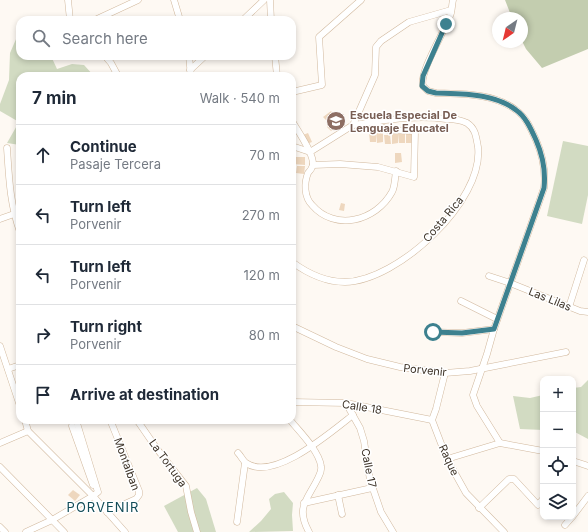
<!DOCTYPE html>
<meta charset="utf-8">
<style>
body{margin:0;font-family:Inter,sans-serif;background:#f2f2f3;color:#1f2937}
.controls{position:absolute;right:12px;bottom:12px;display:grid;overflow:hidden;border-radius:8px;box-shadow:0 2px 6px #0003}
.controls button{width:36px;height:36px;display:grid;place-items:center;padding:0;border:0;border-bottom:1px solid #e0e1e3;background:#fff;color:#1f2937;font:20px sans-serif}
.compass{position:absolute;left:492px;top:12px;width:36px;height:36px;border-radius:50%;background:#fff;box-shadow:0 2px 6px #0003;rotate:215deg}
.stop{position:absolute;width:12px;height:12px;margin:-9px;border:3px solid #3d818f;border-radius:50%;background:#fff}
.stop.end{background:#3d818f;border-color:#fff;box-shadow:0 1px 4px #0008}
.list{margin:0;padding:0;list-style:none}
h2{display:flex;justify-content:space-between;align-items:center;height:52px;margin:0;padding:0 16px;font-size:17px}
h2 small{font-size:13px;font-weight:400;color:#747a83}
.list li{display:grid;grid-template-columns:26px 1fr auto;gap:12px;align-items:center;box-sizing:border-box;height:60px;padding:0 16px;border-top:1px solid #e0e1e3}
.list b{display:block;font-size:15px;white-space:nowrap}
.list p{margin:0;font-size:13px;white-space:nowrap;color:#747a83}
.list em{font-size:13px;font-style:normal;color:#747a83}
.icon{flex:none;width:22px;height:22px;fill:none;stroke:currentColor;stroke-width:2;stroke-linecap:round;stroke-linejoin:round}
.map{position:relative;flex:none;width:588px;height:532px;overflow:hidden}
.search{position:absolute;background:#fff;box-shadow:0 2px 6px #0003;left:16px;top:16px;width:280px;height:44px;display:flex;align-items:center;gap:10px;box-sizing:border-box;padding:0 14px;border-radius:12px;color:#747a83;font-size:15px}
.panel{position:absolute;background:#fff;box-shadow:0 2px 6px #0003;left:16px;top:72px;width:280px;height:352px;border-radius:12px}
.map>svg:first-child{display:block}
.green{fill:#d2dbc2}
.forest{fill:#c3cdaf}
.building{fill:#eed7be}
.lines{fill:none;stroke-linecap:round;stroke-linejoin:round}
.minor-casing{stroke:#d1b89d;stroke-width:7}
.minor{stroke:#fff;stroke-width:6}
.route{stroke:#3d818f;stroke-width:5}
.labels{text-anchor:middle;stroke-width:3;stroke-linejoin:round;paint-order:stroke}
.education-label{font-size:11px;font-weight:bold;fill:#785e54;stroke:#fff;text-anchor:start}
.street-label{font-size:11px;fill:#3e3429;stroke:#fff}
.quarter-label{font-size:13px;letter-spacing:1px;fill:#124c58;stroke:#fff}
</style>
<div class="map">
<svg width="588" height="532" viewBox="0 0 588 532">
<rect width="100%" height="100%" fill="#fef9f3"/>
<g class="green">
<polygon points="20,30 20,56 51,56 57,69 72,64 84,65 94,76 20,76 20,145 7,143 19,122 0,111 0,104 9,80 10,53"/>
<polygon points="563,141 588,146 588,195 582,224 547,216"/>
<polygon points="588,380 588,439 573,431 573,388 581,387"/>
<polygon points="543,395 543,430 520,429 513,396 530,398"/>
<polygon points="197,488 206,499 216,532 178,532 164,506"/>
<polygon points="284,492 293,503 292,515 293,531 249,532 261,521 271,509 269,499 275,494"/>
</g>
<polygon class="forest" points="505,0 588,0 588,49 542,68 526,49 522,41 522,18 512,18"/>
<g class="building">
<polygon points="331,111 337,119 340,116 343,121 331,131 327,127 330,124 323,117"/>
<polygon points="308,133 312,142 307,144 303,135"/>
<polygon points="369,133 376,133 376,142 370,142"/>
<polygon points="376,133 383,133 383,142 377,143"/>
<polygon points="392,134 398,134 398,143 392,144"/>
<polygon points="398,134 405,134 405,143 399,143"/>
<rect x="406" y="134" width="6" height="9"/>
<polygon points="384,135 390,135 391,144 385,144"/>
<polygon points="395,153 401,153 402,162 395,163"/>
<polygon points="293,157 305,157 305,165 293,164"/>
<polygon points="297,166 305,166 304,174 296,173"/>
<polygon points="341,203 345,204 344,211 339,210"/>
<polygon points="73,490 80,495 75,501 68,495"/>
</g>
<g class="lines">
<g class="minor-casing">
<g id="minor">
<polyline points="68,0 70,20"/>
<polyline points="174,0 180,20"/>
<polyline points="270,0 271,20"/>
<path d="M453,0C452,4 452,9 451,13C446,30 419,71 423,86L428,91L436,93C463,94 494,93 516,110C526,117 531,129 536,140C543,156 546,170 544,188L494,329L487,354L473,395L477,406L500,443"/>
<polyline points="95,20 138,0"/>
<polyline points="243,20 264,0"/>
<polyline points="105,56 111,63 118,76"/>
<polyline points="189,56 191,76"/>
<polyline points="275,56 277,76"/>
<polyline points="190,70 205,56"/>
<polyline points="292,92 322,85 319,37 361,0"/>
<path d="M292,121C298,131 314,154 313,165C312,168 310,171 308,173C304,183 304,197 312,205C335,232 376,221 392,192C395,187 395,177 396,171"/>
<polyline points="292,146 310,152"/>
<path d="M7,148C9,178 10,204 20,232"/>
<polyline points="310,152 353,125 375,75 376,47 381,41 409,22 451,10"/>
<polyline points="313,165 340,164 378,167 414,177 415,131 388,130 370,122"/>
<polyline points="0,219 14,214"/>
<path d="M292,262C307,273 326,282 345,282C398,281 484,201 478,147C476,137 476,129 467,123C461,120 454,119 446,119C415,115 384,120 353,125"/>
<polyline points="489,276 510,283 580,311 588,312"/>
<polyline points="461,301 497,319"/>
<polyline points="569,307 584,260"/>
<polyline points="292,326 336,347 367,359 400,367 445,373 470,371 566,352"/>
<polyline points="433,332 462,333 494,329"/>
<polyline points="0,346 20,406"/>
<polyline points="8,369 20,365"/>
<polyline points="445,373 436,409 432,420 447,459 466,493 504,532"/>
<polyline points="292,402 346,403 432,420"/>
<polyline points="346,403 360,428 364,441 370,480 381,512 393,532"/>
<polyline points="25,420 28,431 93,496 125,532"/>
<polyline points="137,420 157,449 186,486 191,512 197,532"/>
<path d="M290,420C300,432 319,451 321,466C322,471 320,474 318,478C308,499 295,507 309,532"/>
<polyline points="72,426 93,485"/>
<polyline points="0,443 28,431"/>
<path d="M238,453C241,456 243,461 246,463C274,482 331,432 353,415"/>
<polyline points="447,459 500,443 543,451"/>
<polyline points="573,461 588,466"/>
<polyline points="0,467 64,532"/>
<polyline points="338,495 342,514"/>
<polyline points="304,503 372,488"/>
<polyline points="479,508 509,479 514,479 538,505 543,499"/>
<polyline points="107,512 136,499 139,495 139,491 111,422"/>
<polyline points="573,516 588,496"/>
<polyline points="237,522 245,463"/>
<polyline points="565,525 572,517"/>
<polyline points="0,527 5,532"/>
<polyline points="26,532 52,520 93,496 98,492 76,420"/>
</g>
</g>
<use href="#minor" class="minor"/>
</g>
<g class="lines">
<path class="route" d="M433,332L462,333L494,329L544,188C546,170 543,156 536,140C531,129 526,117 516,110C494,93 463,94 436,93L428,91L422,86L423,76L446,24"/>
</g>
<defs>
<g id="school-disc" transform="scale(1)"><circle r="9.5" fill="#8d6e63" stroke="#fff"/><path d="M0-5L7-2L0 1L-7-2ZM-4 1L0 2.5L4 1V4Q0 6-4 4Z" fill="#fff"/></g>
</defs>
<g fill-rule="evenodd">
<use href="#school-disc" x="336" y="121"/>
</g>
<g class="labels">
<g class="education-label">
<text x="350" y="119">Escuela Especial De<tspan x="350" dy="13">Lenguaje Educatel</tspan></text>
</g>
<g class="street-label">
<text transform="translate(443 219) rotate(-50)" y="4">Costa Rica</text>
<text transform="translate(550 299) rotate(22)" y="4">Las Lilas</text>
<text transform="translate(425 370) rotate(6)" y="4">Porvenir</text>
<text transform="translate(362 407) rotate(9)" y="4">Calle 18</text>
<text transform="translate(449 460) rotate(65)" y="4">Raque</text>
<text transform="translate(168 463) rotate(54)" y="4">La Tortuga</text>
<text transform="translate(127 464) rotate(70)" y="4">Montalban</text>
<text transform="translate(369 468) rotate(79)" y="4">Calle 17</text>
</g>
<g class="quarter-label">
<text x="103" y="512">PORVENIR</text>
</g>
</g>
</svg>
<div class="controls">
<button>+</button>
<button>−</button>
<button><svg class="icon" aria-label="locate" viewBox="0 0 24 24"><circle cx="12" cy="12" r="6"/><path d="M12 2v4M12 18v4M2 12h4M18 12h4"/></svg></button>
<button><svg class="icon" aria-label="layers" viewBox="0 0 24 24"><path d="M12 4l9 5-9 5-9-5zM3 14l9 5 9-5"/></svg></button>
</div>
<svg class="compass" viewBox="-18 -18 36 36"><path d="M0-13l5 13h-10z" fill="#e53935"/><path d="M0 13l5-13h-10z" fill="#747a83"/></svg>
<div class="stop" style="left:433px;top:332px"></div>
<div class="stop end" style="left:446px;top:24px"></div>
<div class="search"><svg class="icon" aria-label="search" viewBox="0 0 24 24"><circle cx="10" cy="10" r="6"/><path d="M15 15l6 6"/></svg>Search here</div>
<section class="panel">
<h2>7 min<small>Walk · 540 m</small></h2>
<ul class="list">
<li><svg class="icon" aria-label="ahead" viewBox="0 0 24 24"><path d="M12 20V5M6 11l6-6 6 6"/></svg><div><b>Continue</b><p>Pasaje Tercera</p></div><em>70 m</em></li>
<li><svg class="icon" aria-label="left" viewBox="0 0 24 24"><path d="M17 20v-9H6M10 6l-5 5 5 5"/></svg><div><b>Turn left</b><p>Porvenir</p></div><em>270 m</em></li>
<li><svg class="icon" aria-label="left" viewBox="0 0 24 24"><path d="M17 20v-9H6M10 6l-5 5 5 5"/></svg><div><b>Turn left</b><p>Porvenir</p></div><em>120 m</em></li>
<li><svg class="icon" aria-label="right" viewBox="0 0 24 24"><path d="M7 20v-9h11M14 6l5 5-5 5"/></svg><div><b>Turn right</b><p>Porvenir</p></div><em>80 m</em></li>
<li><svg class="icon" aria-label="arrive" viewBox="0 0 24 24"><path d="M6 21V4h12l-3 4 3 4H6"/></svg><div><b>Arrive at destination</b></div></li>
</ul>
</section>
</div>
